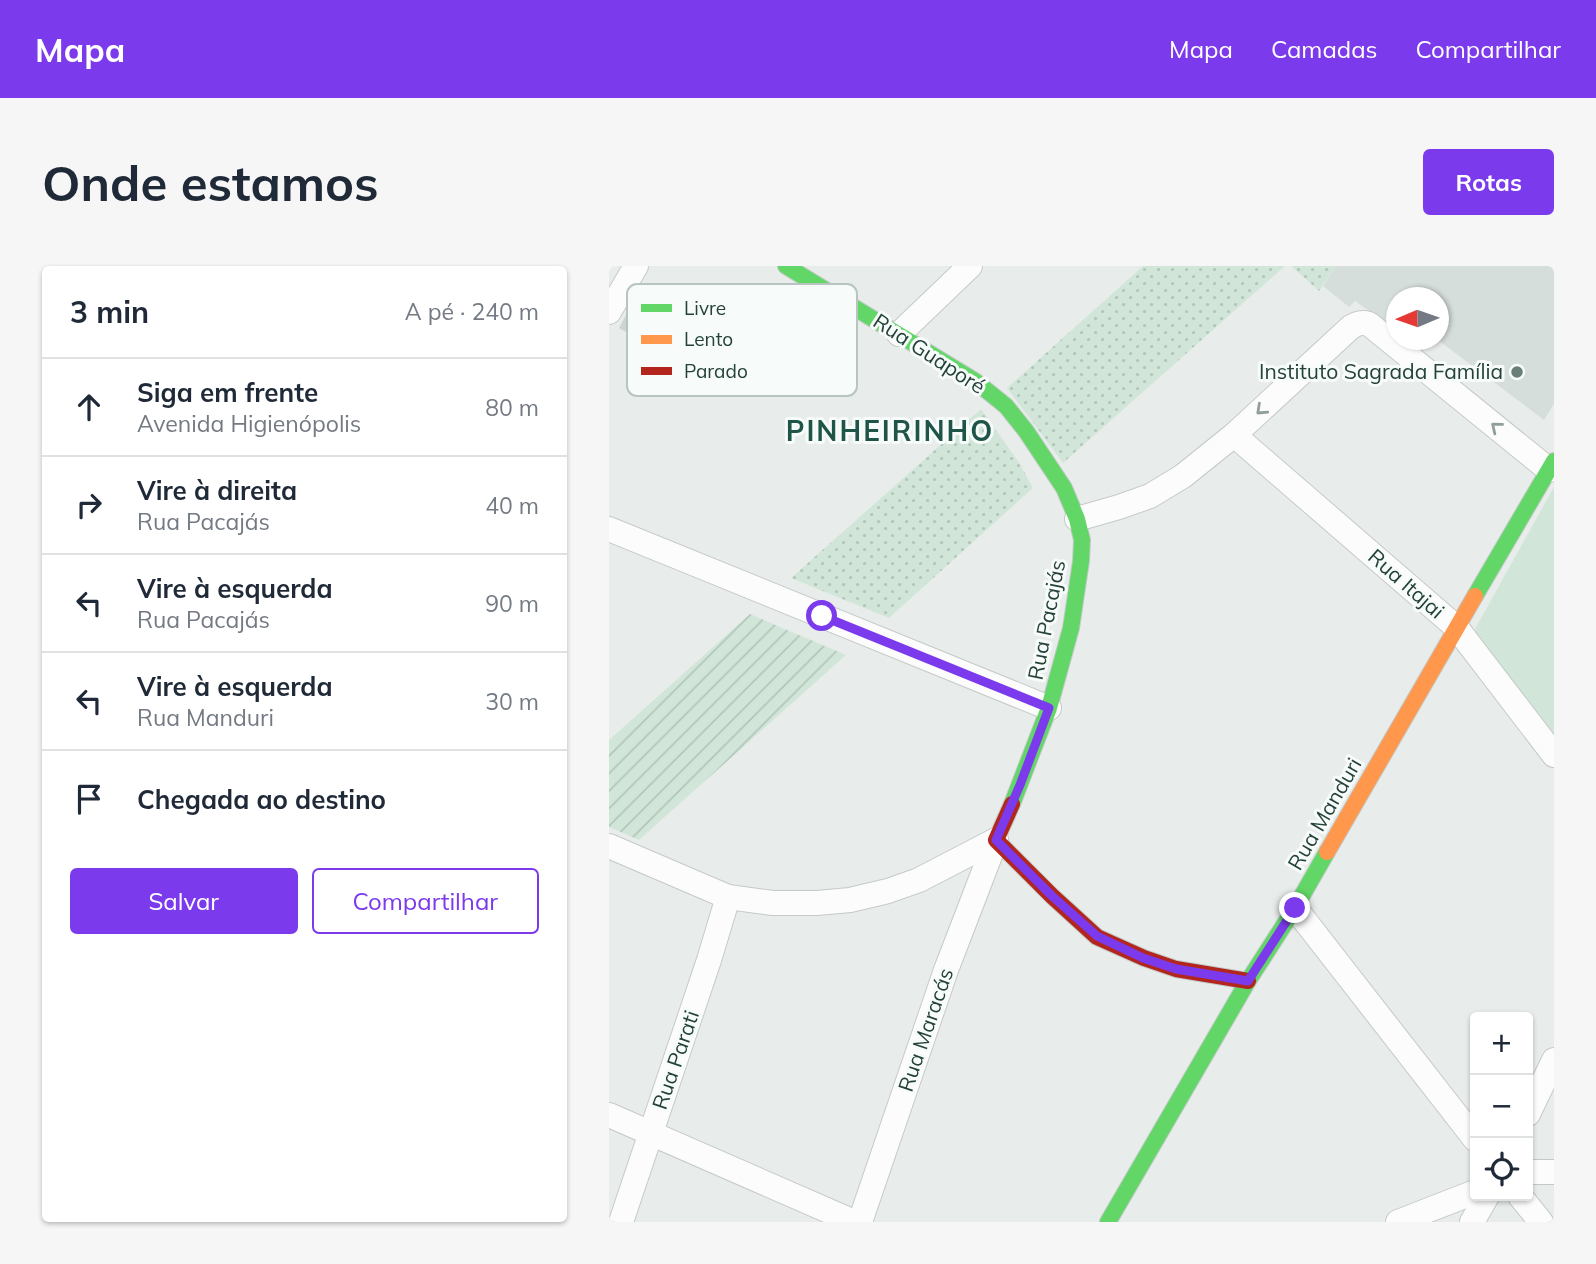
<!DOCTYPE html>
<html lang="pt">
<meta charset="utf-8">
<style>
body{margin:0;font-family:Mulish,sans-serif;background:#f6f6f7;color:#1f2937}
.controls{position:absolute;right:21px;bottom:21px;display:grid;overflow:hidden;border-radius:7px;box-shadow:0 2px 5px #0004}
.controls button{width:63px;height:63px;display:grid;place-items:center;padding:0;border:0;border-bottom:2px solid #e0e1e3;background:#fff;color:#1f2937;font:35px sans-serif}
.compass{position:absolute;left:777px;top:21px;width:63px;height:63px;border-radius:50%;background:#fff;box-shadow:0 2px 5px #0004;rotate:268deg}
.stop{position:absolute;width:21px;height:21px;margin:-16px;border:5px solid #7c3aed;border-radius:50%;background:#fff}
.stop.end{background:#7c3aed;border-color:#fff;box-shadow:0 2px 7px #0008}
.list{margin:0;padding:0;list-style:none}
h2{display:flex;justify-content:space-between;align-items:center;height:91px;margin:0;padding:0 28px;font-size:30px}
h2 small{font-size:23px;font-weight:400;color:#747a83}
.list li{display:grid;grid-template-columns:46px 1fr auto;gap:21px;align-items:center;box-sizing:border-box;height:98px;padding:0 28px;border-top:2px solid #e0e1e3}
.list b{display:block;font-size:26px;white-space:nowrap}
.list p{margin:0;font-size:23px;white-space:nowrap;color:#747a83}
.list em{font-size:23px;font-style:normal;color:#747a83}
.actions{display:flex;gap:14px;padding:21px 28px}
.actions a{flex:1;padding:16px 0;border:2px solid #7c3aed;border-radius:7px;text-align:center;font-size:24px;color:#7c3aed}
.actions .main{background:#7c3aed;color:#fff}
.icon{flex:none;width:38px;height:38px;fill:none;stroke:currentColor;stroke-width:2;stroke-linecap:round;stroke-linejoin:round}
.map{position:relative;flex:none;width:945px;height:956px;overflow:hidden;border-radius:7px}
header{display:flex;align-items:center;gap:42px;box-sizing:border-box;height:98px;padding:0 35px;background:#7c3aed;color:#fff}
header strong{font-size:33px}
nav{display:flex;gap:38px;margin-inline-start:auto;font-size:24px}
.intro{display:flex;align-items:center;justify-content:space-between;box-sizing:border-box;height:168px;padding:0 42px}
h1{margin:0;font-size:49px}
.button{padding:18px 32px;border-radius:7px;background:#7c3aed;color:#fff;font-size:24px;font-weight:700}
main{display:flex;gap:42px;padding:0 42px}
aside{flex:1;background:#fff;border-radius:7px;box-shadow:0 2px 5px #0004}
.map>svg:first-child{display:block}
.built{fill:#d6dedb}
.grass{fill:url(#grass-dots)}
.park{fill:#d1e6d8}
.garden{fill:url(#garden-furrows)}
.building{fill:#cfd4d2}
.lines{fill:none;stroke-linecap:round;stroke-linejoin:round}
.street-casing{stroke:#c5cac8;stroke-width:26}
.fast-casing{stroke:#c3cbc8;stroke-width:18}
.slow-casing{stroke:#c3cbc8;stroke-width:18}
.jam-casing{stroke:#c3cbc8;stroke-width:18}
.street{stroke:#fcfcfc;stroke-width:24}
.fast{stroke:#63d668;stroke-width:16}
.slow{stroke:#ff974d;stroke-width:16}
.jam{stroke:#b3261e;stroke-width:16}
.oneway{stroke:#909f9b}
.route{stroke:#7c3aed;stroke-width:9}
.poi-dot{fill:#697e78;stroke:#f7fbf9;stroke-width:2.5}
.labels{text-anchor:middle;stroke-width:6;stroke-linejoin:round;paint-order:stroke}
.street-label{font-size:21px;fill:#24423a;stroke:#f7fbf9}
.poi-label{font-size:21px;fill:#24423a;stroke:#f7fbf9;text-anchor:end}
.district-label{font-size:28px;font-weight:bold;letter-spacing:2px;fill:#1f5548;stroke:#f7fbf9}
.key{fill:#f7fbf9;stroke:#b8c4c0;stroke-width:2}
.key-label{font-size:19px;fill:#24423a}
</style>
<header>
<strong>Mapa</strong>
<nav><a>Mapa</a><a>Camadas</a><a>Compartilhar</a></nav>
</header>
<div class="intro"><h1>Onde estamos</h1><a class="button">Rotas</a></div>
<main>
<aside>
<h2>3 min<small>A pé · 240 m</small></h2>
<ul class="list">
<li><svg class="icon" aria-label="ahead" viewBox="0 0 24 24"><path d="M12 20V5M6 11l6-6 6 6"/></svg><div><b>Siga em frente</b><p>Avenida Higienópolis</p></div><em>80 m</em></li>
<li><svg class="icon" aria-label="right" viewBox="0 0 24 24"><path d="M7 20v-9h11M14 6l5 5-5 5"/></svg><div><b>Vire à direita</b><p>Rua Pacajás</p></div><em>40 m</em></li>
<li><svg class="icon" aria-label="left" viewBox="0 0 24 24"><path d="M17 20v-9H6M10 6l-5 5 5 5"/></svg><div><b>Vire à esquerda</b><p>Rua Pacajás</p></div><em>90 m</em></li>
<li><svg class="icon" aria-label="left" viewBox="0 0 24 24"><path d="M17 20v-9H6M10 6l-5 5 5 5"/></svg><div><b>Vire à esquerda</b><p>Rua Manduri</p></div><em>30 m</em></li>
<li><svg class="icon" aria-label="arrive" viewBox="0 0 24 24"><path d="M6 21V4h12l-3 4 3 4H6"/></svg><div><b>Chegada ao destino</b></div></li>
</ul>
<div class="actions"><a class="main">Salvar</a><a>Compartilhar</a></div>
</aside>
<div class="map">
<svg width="945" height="956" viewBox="0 0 945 956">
<defs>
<pattern id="grass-dots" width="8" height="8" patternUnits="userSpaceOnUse" patternTransform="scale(1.75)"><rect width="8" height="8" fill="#d1e6d8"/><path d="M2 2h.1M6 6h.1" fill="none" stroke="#b3c6ba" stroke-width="1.8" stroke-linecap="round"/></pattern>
<pattern id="garden-furrows" width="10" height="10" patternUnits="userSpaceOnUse" patternTransform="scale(1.75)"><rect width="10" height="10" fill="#d1e6d8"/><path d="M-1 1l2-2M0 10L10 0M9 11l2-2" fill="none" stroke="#b3c6ba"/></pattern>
</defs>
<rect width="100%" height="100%" fill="#e8edeb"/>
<polygon class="built" points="727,0 945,0 945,138 935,154 829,74 830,32 788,32 787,64 746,35 740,41 714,20"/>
<g class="grass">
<polygon points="534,0 676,0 454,197 398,122"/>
<polygon points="682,0 727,0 710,25"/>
<polygon points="372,143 409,195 424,222 280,352 182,312"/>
</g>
<polygon class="park" points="945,221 945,473 868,369 866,363"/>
<polygon class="garden" points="141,348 237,389 30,574 0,561 0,474"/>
<polygon class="building" points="26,33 63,57 47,83 10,62"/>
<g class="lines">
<g class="street-casing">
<g id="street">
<polyline points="0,46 27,0"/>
<polyline points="290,68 361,0"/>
<polyline points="625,169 847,361 945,489"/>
<path d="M468,253L510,241L541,230L574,210L625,169L742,61C749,57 753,56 760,58L940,204"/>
<polyline points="0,263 440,442"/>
<polyline points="0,580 119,631 164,637 208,637 241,634 279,625 310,614 387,574"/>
<polyline points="686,642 866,873"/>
<polyline points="919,848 945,794"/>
<polyline points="0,849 245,956"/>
<polyline points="919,906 945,906"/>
<polyline points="911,930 932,956"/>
<polyline points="12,956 100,694 119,631"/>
<polyline points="251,956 337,704 387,574"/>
<polyline points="789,956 866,926"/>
<polyline points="863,956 878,930"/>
</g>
</g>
<g class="fast-casing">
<g id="fast">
<polyline points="177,0 366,115 397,140 417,165 455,222 468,253 473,274 472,295 462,362 440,442 403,538"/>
<polyline points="866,330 945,195"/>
<polyline points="499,956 639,715 686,642 718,586"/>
</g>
</g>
<g class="slow-casing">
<polyline id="slow" points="718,586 866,330"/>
</g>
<g class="jam-casing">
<polyline id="jam" points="403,538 387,574 443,630 488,671 535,692 567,703 639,715"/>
</g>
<use href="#street" class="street"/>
<use href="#fast" class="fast"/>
<use href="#slow" class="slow"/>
<use href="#jam" class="jam"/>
</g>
<defs><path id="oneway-chevron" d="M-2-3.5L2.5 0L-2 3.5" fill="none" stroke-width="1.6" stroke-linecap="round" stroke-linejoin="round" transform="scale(1.75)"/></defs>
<g class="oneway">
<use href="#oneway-chevron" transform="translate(652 144) rotate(137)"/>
<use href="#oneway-chevron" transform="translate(887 161) rotate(-141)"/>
</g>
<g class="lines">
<polyline class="route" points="213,350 440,442 411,519 387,574 443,630 488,670 534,692 567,703 639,715 686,642"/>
</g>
<circle class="poi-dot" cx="908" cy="106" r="7"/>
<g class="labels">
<g class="street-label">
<text transform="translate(320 88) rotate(33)" y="7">Rua Guaporé</text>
<text transform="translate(797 318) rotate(41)" y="7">Rua Itajai</text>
<text transform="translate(438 354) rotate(-79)" y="7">Rua Pacajás</text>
<text transform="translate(716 548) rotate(-60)" y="7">Rua Manduri</text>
<text transform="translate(317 764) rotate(-71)" y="7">Rua Maracás</text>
<text transform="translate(67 794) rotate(-71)" y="7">Rua Parati</text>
</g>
<g class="poi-label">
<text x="894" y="113">Instituto Sagrada Família</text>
</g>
<g class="district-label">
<text x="281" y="175">PINHEIRINHO</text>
</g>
</g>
<rect x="18" y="18" width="230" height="112" rx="10" class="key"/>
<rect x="32" y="38" width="31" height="8" fill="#63d668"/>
<rect x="32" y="69" width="31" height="9" fill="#ff974d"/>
<rect x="32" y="101" width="31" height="8" fill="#b3261e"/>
<g class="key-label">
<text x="75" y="49">Livre</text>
<text x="75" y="80">Lento</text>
<text x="75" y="112">Parado</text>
</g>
</svg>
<div class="controls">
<button>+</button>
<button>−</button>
<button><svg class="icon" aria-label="locate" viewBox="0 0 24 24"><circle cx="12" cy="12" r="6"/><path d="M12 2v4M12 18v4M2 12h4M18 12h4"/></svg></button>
</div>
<svg class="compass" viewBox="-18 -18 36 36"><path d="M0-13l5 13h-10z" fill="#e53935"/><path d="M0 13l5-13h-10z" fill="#747a83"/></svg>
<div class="stop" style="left:213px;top:350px"></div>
<div class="stop end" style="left:686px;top:642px"></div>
</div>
</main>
